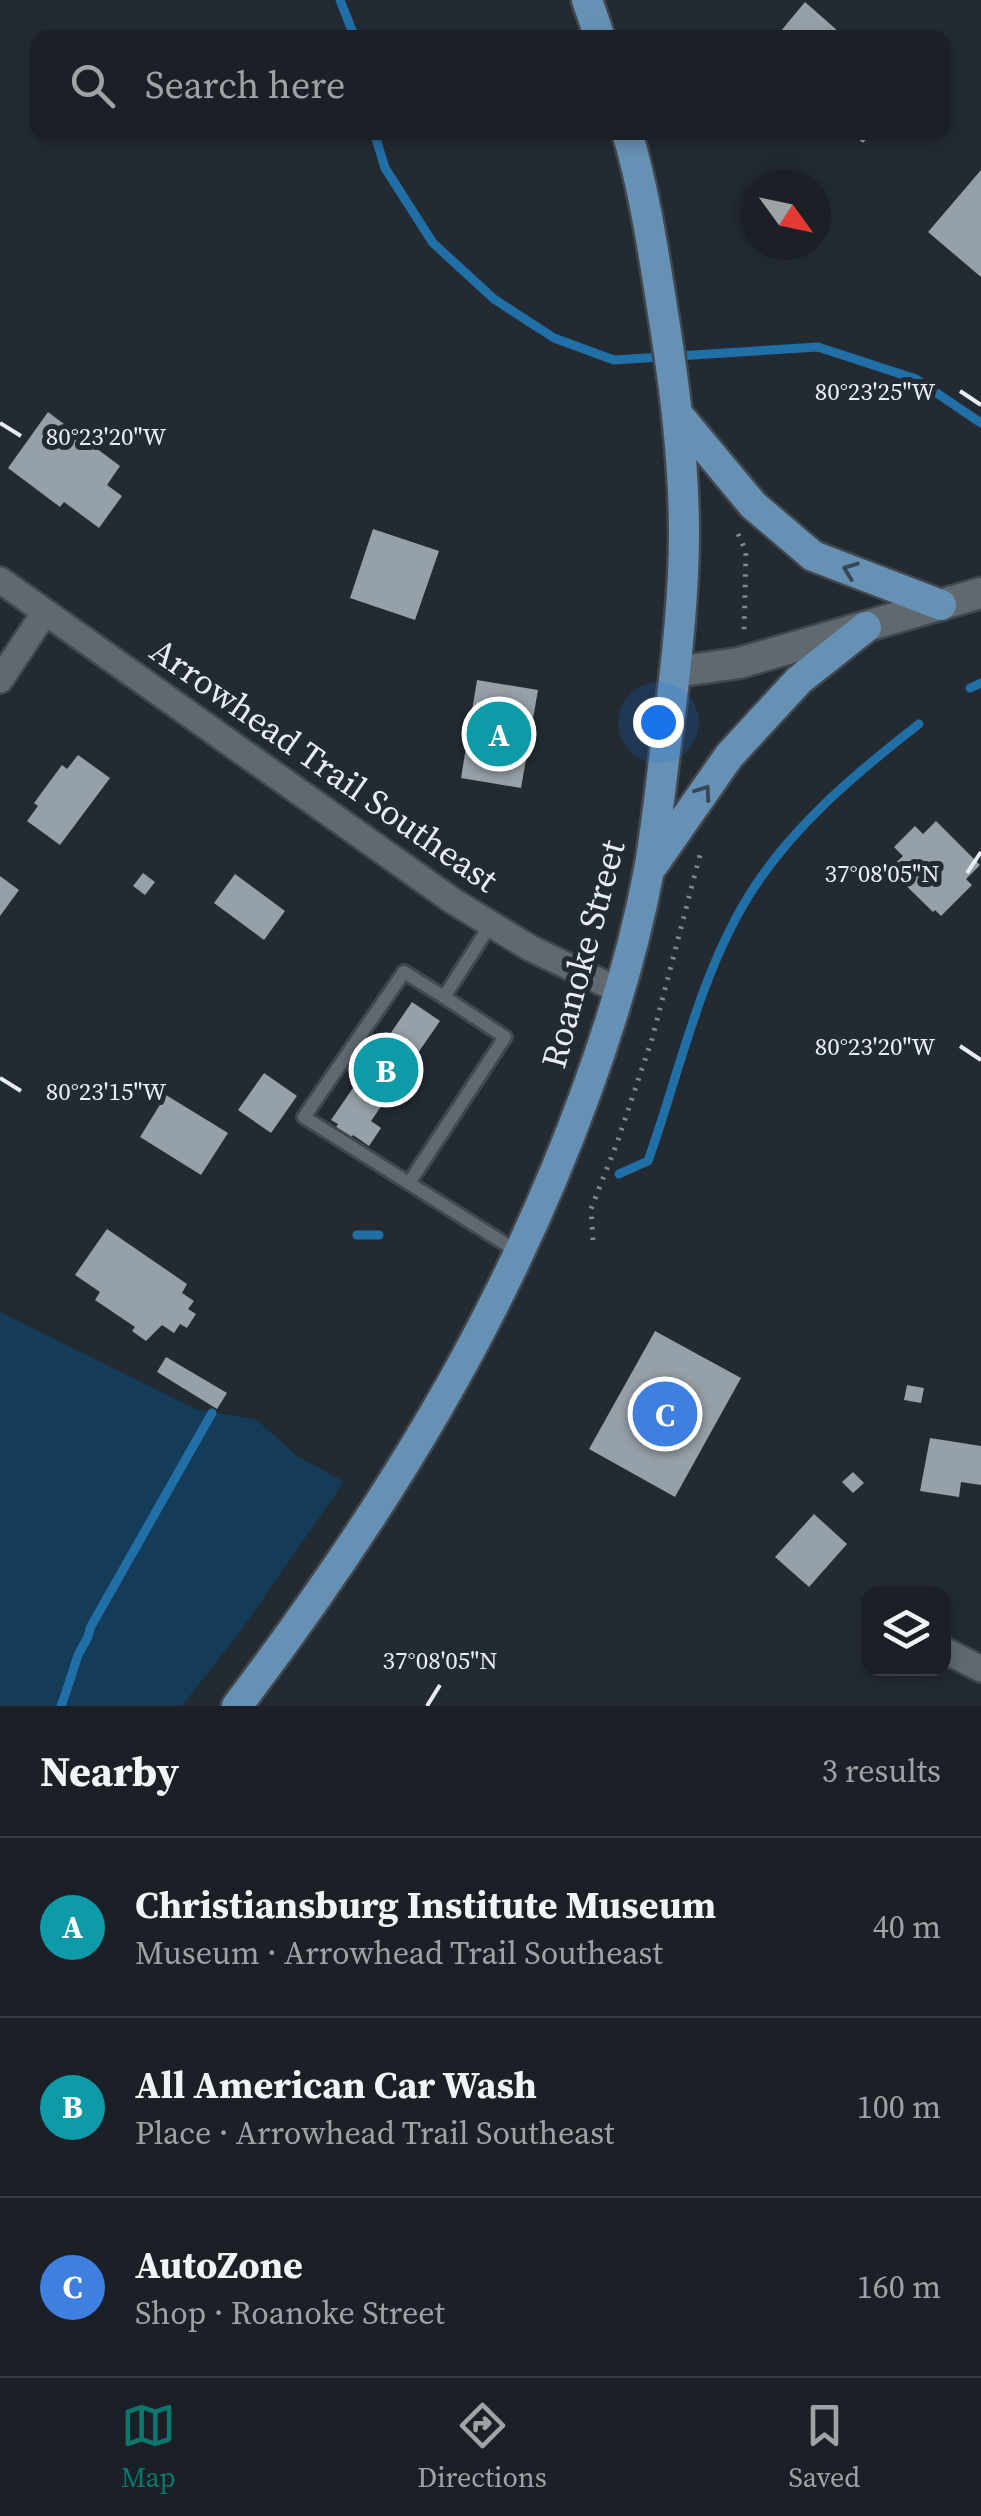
<!DOCTYPE html>
<meta charset="utf-8">
<style>
body{margin:0;font-family:"Source Serif 4",serif;background:#23282d;color:#f1f3f6}
.controls{position:absolute;right:30px;bottom:30px;display:grid;overflow:hidden;border-radius:20px;box-shadow:0 5px 15px #0003}
.controls button{width:90px;height:90px;display:grid;place-items:center;padding:0;border:0;border-bottom:2px solid #383e42;background:#1a2025;color:#f1f3f6;font:50px sans-serif}
.compass{position:absolute;left:741px;top:170px;width:90px;height:90px;border-radius:50%;background:#1a2025;box-shadow:0 5px 15px #0003;rotate:123deg}
.you{position:absolute;left:658px;top:722px;width:35px;height:35px;margin:-25px;border:8px solid #fff;border-radius:50%;background:#1a73e8;box-shadow:0 0 0 15px #1a73e833}
.badge{display:grid;place-items:center;width:65px;height:65px;border-radius:50%;background:#0f766e;color:#fff;font-size:32px;font-weight:700}
.pin{position:absolute;translate:-50% -50%;border:5px solid #fff;box-shadow:0 2px 10px #0006}
.list{margin:0;padding:0;list-style:none}
h2{display:flex;justify-content:space-between;align-items:center;height:130px;margin:0;padding:0 40px;font-size:42px}
h2 small{font-size:32px;font-weight:400;color:#9fa3a7}
.list li{display:grid;grid-template-columns:65px 1fr auto;gap:30px;align-items:center;box-sizing:border-box;height:180px;padding:0 40px;border-top:2px solid #383e42}
.list b{display:block;font-size:38px;white-space:nowrap}
.list p{margin:0;font-size:32px;white-space:nowrap;color:#9fa3a7}
.list em{font-size:32px;font-style:normal;color:#9fa3a7}
.icon{flex:none;width:55px;height:55px;fill:none;stroke:currentColor;stroke-width:2;stroke-linecap:round;stroke-linejoin:round}
.map{position:relative;flex:none;width:981px;height:1706px;overflow:hidden}
.search{position:absolute;background:#1a2025;box-shadow:0 5px 15px #0003;left:30px;right:30px;top:30px;height:110px;display:flex;align-items:center;gap:25px;box-sizing:border-box;padding:0 35px;border-radius:20px;color:#9fa3a7;font-size:38px}
.sheet{height:670px;background:#1a2025}
nav{display:flex;justify-content:space-around;align-items:center;box-sizing:border-box;height:140px;border-top:2px solid #383e42;background:#1a2025;font-size:28px;color:#9fa3a7}
nav a{display:grid;justify-items:center;gap:5px}
nav .on{color:#0f766e}
.map>svg:first-child{display:block}
.green{fill:#143b58}
.lines{fill:none;stroke-linecap:round;stroke-linejoin:round}
.stream{stroke:#206fa6;stroke-width:9}
.building{fill:#96a0a8}
.lane-casing{stroke:#41474d;stroke-width:18}
.street-casing{stroke:#41474d;stroke-width:30}
.secondary-casing{stroke:#41474d;stroke-width:35}
.primary-casing{stroke:#41474d;stroke-width:35}
.path{stroke:#82888d;stroke-width:5;stroke-dasharray:2.5 8;stroke-linecap:butt}
.lane{stroke:#606870;stroke-width:12}
.street{stroke:#606870;stroke-width:25}
.secondary{stroke:#606870;stroke-width:30}
.primary{stroke:#6791b4;stroke-width:30}
.oneway{stroke:#374958}
.ticks{fill:none;stroke:#e8edf1;stroke-width:4}
.labels{text-anchor:middle;stroke-width:10;stroke-linejoin:round;paint-order:stroke}
.street-label{font-size:35px;fill:#e8edf1;stroke:#232a31}
.ticks-label{font-size:25px;text-anchor:middle;fill:#e8edf1;stroke:#232a31;stroke-width:10;stroke-linejoin:round;paint-order:stroke}
</style>
<div class="map">
<svg width="981" height="1706" viewBox="0 0 981 1706">
<rect width="100%" height="100%" fill="#232a31"/>
<polygon class="green" points="0,1312 196,1409 257,1420 297,1456 344,1482 240,1632 182,1706 0,1706"/>
<g class="lines">
<g class="stream">
<polyline points="340,0 355,38"/>
<polyline points="374,132 385,168 433,243 494,299 554,338 614,360 818,347 916,379 981,423"/>
<polyline points="970,688 981,683"/>
<path d="M619,1174L648,1161C679,1074 699,977 748,897C790,828 856,773 919,724"/>
<polyline points="357,1235 379,1235"/>
<path d="M61,1706C67,1690 72,1674 77,1658C81,1646 89,1641 90,1628L212,1413"/>
</g>
</g>
<g class="building">
<polygon points="805,2 846,38 775,38"/>
<polygon points="850,132 872,132 863,143"/>
<polygon points="981,170 981,277 928,232"/>
<polygon points="48,412 120,466 107,485 122,496 99,528 64,502 60,507 8,468"/>
<polygon points="373,529 439,551 415,620 350,598"/>
<polygon points="477,680 538,690 521,788 461,778"/>
<polygon points="78,755 110,778 60,845 27,821 38,806 34,803 62,765 67,769"/>
<polygon points="936,821 980,865 966,879 972,885 941,916 935,910 933,912 889,869 903,856 894,847 915,826 923,834"/>
<polygon points="143,873 155,882 145,895 133,886"/>
<polygon points="235,874 285,911 264,940 214,903"/>
<polygon points="0,876 19,890 0,916"/>
<polygon points="412,1002 440,1021 371,1121 381,1128 369,1146 353,1135 348,1142 333,1132 338,1124 331,1120"/>
<polygon points="264,1073 297,1096 271,1133 238,1110"/>
<polygon points="166,1095 228,1133 201,1175 140,1137"/>
<polygon points="107,1229 187,1284 182,1293 194,1301 188,1309 196,1314 187,1328 180,1324 174,1333 162,1325 146,1341 132,1331 135,1327 95,1300 100,1292 75,1275"/>
<polygon points="655,1331 741,1378 675,1497 589,1449"/>
<polygon points="166,1357 227,1393 217,1409 157,1372"/>
<polygon points="907,1385 924,1388 921,1403 904,1400"/>
<polygon points="930,1438 981,1446 981,1485 961,1482 959,1497 920,1491"/>
<polygon points="853,1472 864,1483 853,1493 842,1482"/>
<polygon points="814,1514 847,1544 809,1587 775,1557"/>
</g>
<g class="lines">
<g class="lane-casing">
<g id="lane">
<polyline points="491,924 444,997 404,972 304,1117 518,1252"/>
<polyline points="409,1183 505,1037 444,997"/>
</g>
</g>
<g class="street-casing">
<g id="street">
<polyline points="0,580 453,901 530,948 618,990"/>
<polyline points="0,680 45,612"/>
<polyline points="944,1650 981,1669"/>
</g>
</g>
<g class="secondary-casing">
<polyline id="secondary" points="675,672 739,663 981,593"/>
</g>
<g class="primary-casing">
<g id="primary">
<polyline points="587,0 600,38"/>
<polyline points="679,416 753,505 813,556 941,605"/>
<polyline points="653,865 729,756 799,680 866,627"/>
<path d="M237,1706C334,1578 424,1444 496,1300C561,1171 622,1013 649,870C657,826 661,781 667,736C676,670 684,601 684,534C684,457 674,382 662,307C653,249 644,189 627,132"/>
</g>
</g>
<g class="path">
<polyline points="738,534 746,551 744,631"/>
<polyline points="593,1240 591,1209 617,1143 652,1039 701,851"/>
</g>
<use href="#lane" class="lane"/>
<use href="#street" class="street"/>
<use href="#secondary" class="secondary"/>
<use href="#primary" class="primary"/>
</g>
<defs><path id="oneway-chevron" d="M-2-3.5L2.5 0L-2 3.5" fill="none" stroke-width="1.6" stroke-linecap="round" stroke-linejoin="round" transform="scale(2.5)"/></defs>
<g class="oneway">
<use href="#oneway-chevron" transform="translate(850 570) rotate(-159)"/>
<use href="#oneway-chevron" transform="translate(704 792) rotate(-55)"/>
</g>
<path class="ticks" d="M960,391L981,405M0,423L21,436M967,873L981,852M960,1046L981,1060M0,1078L21,1091M427,1706L440,1685"/>
<g class="labels">
<g class="street-label">
<text transform="translate(324 765) rotate(35)" y="12">Arrowhead Trail Southeast</text>
<text transform="translate(583 954) rotate(-75)" y="12">Roanoke Street</text>
</g>
</g>
<g class="ticks-label">
<text x="875" y="400">80°23'25"W</text>
<text x="106" y="445">80°23'20"W</text>
<text x="882" y="882">37°08'05"N</text>
<text x="875" y="1055">80°23'20"W</text>
<text x="106" y="1100">80°23'15"W</text>
<text x="440" y="1669">37°08'05"N</text>
</g>
</svg>
<div class="controls">
<button><svg class="icon" aria-label="layers" viewBox="0 0 24 24"><path d="M12 4l9 5-9 5-9-5zM3 14l9 5 9-5"/></svg></button>
</div>
<svg class="compass" viewBox="-18 -18 36 36"><path d="M0-13l5 13h-10z" fill="#e53935"/><path d="M0 13l5-13h-10z" fill="#9fa3a7"/></svg>
<div class="you"></div>
<div class="pin badge" style="left:499px;top:734px;background:#0f9aa8">A</div>
<div class="pin badge" style="left:386px;top:1070px;background:#0f9aa8">B</div>
<div class="pin badge" style="left:665px;top:1414px;background:#3f7fe0">C</div>
<div class="search"><svg class="icon" aria-label="search" viewBox="0 0 24 24"><circle cx="10" cy="10" r="6"/><path d="M15 15l6 6"/></svg>Search here</div>
</div>
<section class="sheet">
<h2>Nearby<small>3 results</small></h2>
<ul class="list">
<li><span class="badge" style="background:#0f9aa8">A</span><div><b>Christiansburg Institute Museum</b><p>Museum · Arrowhead Trail Southeast</p></div><em>40 m</em></li>
<li><span class="badge" style="background:#0f9aa8">B</span><div><b>All American Car Wash</b><p>Place · Arrowhead Trail Southeast</p></div><em>100 m</em></li>
<li><span class="badge" style="background:#3f7fe0">C</span><div><b>AutoZone</b><p>Shop · Roanoke Street</p></div><em>160 m</em></li>
</ul>
</section>
<nav>
<a class="on"><svg class="icon" aria-label="map" viewBox="0 0 24 24"><path d="M3 6l6-2 6 2 6-2v14l-6 2-6-2-6 2zM9 4v14M15 6v14"/></svg>Map</a>
<a><svg class="icon" aria-label="directions" viewBox="0 0 24 24"><path d="M12 3l9 9-9 9-9-9zM9 14v-3h6M13 9l2 2-2 2"/></svg>Directions</a>
<a><svg class="icon" aria-label="saved" viewBox="0 0 24 24"><path d="M7 4h10v16l-5-4-5 4z"/></svg>Saved</a>
</nav>
